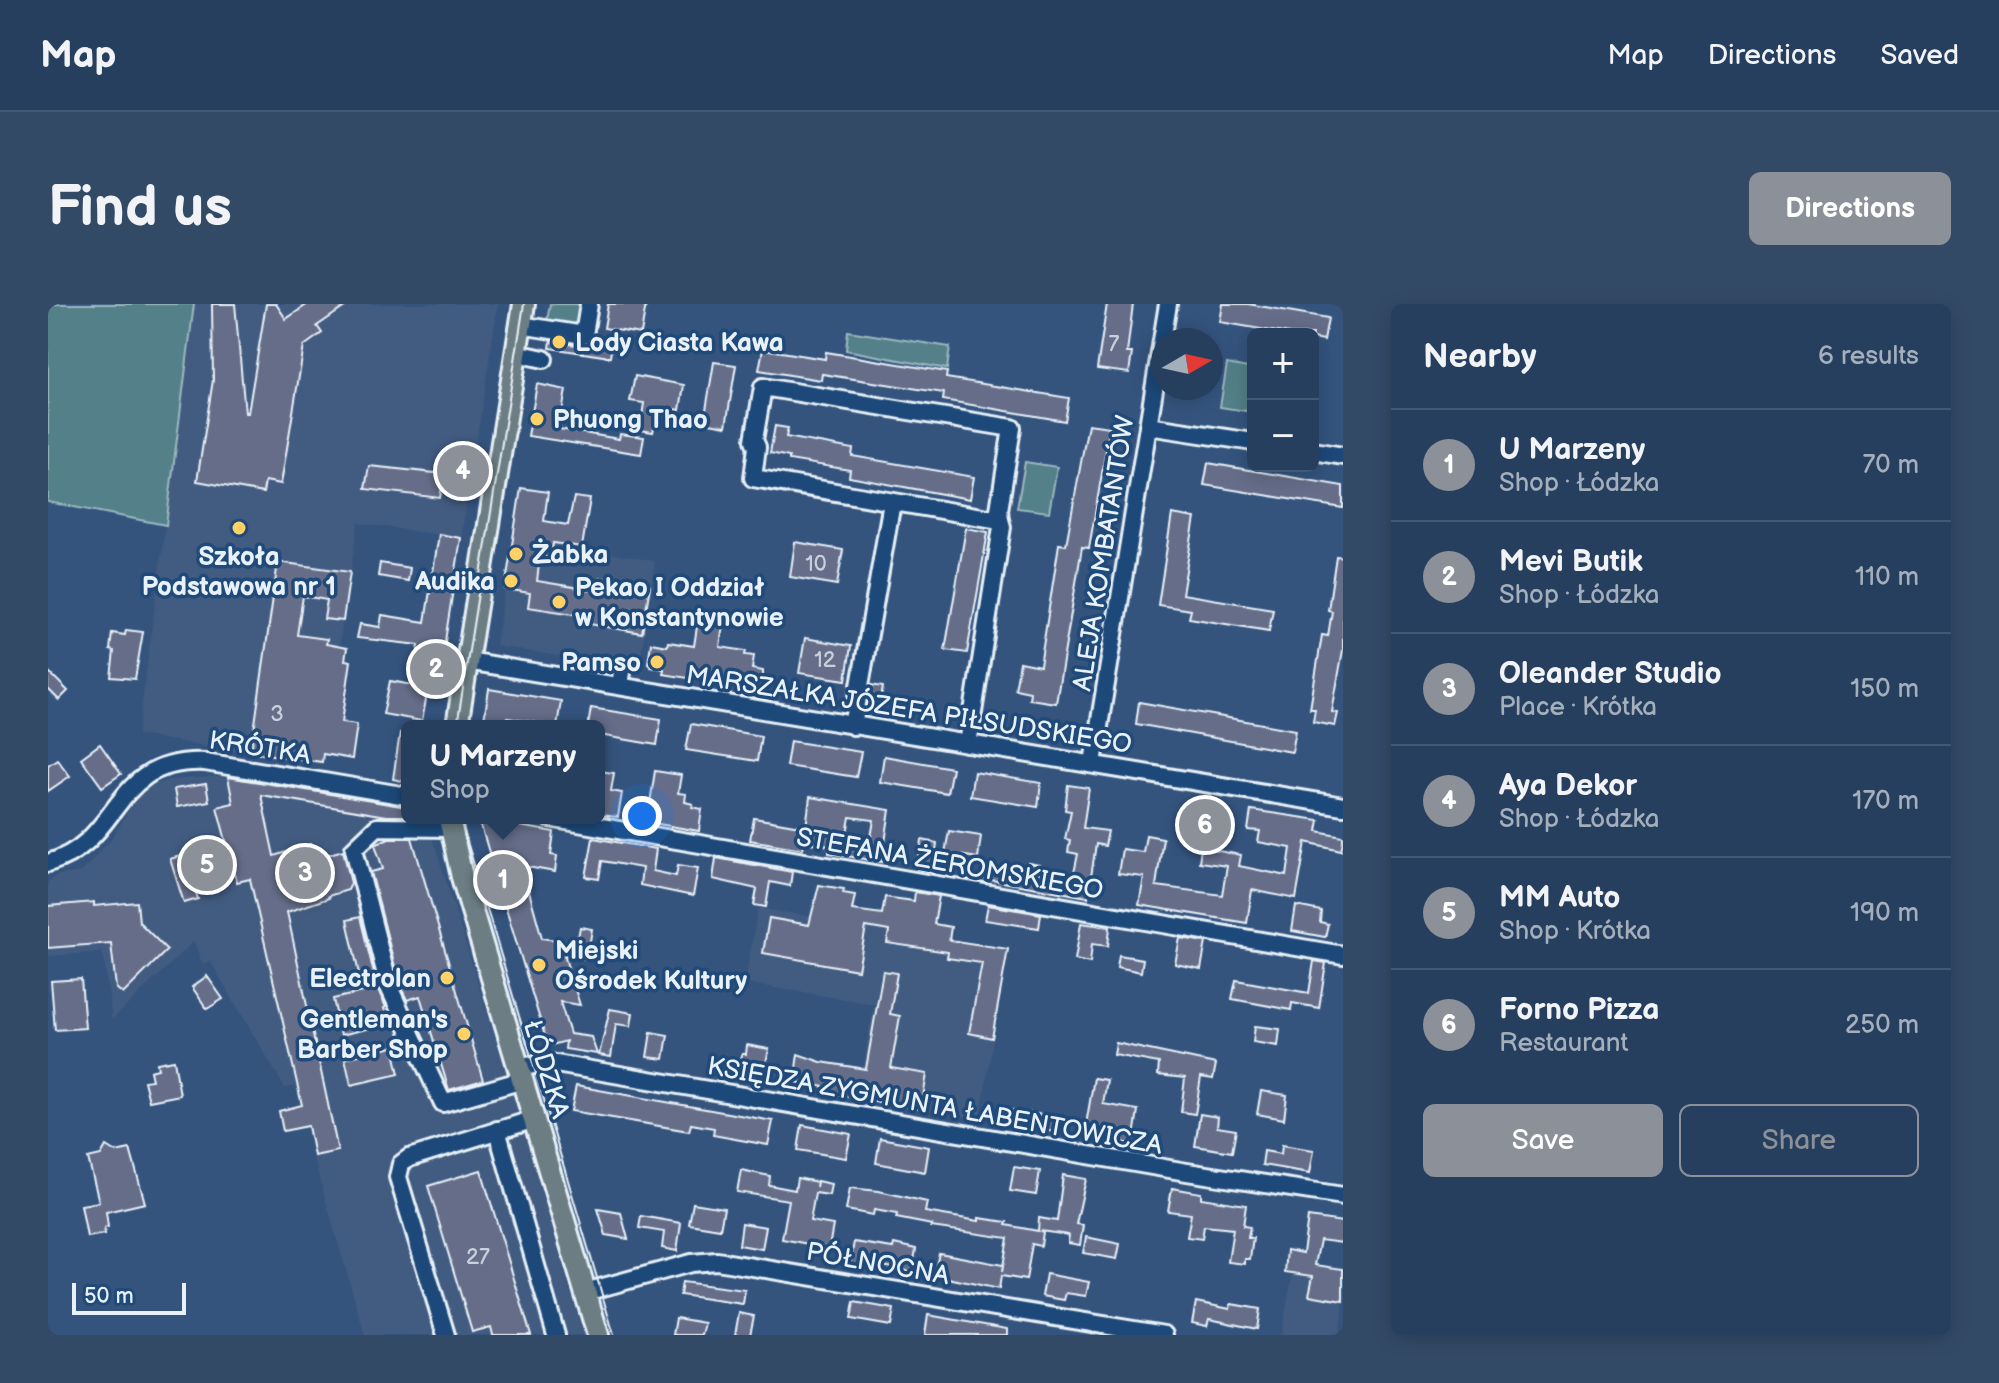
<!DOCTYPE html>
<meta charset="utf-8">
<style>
body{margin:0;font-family:"Balsamiq Sans",sans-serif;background:#334a67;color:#f1f3f6}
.controls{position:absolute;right:24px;top:24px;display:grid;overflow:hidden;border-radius:12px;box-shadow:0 4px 20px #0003}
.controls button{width:72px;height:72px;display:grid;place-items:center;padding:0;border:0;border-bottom:2px solid #435873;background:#273f5e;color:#f1f3f6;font:40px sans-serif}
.compass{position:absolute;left:1103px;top:24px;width:72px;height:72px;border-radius:50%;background:#273f5e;box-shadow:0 4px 20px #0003;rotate:81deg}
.scale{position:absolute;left:24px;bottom:20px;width:114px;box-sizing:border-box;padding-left:8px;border:4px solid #e8f1f8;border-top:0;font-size:22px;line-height:28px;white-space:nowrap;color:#e8f1f8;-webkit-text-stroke:6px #1f4a7a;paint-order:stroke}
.you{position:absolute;left:594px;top:512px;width:28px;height:28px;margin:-20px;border:6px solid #fff;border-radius:50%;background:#1a73e8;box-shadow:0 0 0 12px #1a73e833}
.badge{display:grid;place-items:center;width:52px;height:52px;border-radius:50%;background:#8c9099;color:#fff;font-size:26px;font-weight:700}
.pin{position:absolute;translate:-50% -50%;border:4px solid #fff;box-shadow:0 2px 8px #0006}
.popup{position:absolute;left:353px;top:416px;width:204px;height:104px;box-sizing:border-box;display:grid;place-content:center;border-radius:12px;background:#273f5e;filter:drop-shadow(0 2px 6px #0005);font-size:26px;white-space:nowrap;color:#a4afbc}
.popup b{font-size:30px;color:#f1f3f6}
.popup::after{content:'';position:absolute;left:50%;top:100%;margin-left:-16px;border:16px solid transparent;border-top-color:#273f5e}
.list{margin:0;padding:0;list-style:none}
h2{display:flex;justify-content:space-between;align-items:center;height:104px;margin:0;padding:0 32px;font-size:34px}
h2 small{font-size:26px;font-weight:400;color:#a4afbc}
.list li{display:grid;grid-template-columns:52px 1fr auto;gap:24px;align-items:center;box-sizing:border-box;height:112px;padding:0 32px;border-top:2px solid #435873}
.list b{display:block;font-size:30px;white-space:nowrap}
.list p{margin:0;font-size:26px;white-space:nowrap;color:#a4afbc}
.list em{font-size:26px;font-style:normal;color:#a4afbc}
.actions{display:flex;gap:16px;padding:24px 32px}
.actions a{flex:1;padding:18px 0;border:2px solid #8c9099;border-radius:12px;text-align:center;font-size:28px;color:#8c9099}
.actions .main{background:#8c9099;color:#fff}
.map{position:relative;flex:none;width:1295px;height:1031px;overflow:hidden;border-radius:12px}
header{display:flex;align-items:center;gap:48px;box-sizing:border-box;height:112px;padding:0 40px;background:#273f5e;border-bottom:2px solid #435873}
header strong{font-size:38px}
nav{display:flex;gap:44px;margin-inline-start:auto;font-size:28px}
.intro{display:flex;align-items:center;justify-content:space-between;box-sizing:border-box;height:192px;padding:0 48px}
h1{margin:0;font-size:56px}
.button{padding:20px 36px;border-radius:12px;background:#8c9099;color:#fff;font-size:28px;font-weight:700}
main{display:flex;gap:48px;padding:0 48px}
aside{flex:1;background:#273f5e;border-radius:12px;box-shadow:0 4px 20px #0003}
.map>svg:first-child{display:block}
.built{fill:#435c81}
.green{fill:#528089;stroke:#9db8c0;stroke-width:2}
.building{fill:#656d89;stroke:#e8f1f8;stroke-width:2;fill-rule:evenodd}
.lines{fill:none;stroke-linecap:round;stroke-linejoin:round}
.minor-casing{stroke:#e8f1f8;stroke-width:22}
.major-casing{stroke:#e8f1f8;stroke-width:26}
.minor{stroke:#1f4a7a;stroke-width:16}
.major{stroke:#6c7e84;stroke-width:20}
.tram{stroke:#e8f1f8;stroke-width:2}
.poi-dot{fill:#ffd166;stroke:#1f4a7a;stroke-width:3}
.labels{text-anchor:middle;stroke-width:7;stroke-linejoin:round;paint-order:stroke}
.number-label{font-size:22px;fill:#c7d0dc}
.poi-label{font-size:26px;font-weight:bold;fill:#e8f1f8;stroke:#1f4a7a;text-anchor:start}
.street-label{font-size:26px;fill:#e8f1f8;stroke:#1f4a7a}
</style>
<header>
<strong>Map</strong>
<nav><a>Map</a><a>Directions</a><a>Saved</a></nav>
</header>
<div class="intro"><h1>Find us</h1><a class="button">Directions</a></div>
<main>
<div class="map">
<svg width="1295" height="1031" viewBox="0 0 1295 1031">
<rect width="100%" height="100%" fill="#34547e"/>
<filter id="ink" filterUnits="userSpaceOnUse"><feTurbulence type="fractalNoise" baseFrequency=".0125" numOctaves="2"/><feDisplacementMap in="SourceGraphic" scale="16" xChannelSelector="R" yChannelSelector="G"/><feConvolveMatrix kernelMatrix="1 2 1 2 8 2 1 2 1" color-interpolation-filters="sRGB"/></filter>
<g filter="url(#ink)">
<g class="built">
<polygon points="146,0 450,0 413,234 310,219 273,460 90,431"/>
<polygon points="465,233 607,257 591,365 448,342"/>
<polygon points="179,472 359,501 359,514 378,514 464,788 535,1031 317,1031 266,856 249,782 237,784 163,658 154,660 146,637 64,716 55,648 0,652 0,578 7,572 33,568 64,534 94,485 121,476"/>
<polygon points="710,604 960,645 932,815 810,795 826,700 697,679"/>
<polygon points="1245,969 1295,977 1295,1005 1291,1031 1233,1031"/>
</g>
<g class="green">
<polygon points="0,0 146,0 118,221 0,198"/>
<polygon points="502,0 534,0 529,25 498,23"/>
<polygon points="800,27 902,43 899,65 798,46"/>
<polygon points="1179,60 1205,65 1205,108 1172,103"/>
<polygon points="977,158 1009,163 1001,208 969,204"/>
</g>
<g class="building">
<polygon points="164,0 187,0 197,109 200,109 218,0 228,0 238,15 260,0 301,0 269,22 274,29 256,42 233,180 217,177 215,189 149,177 165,76"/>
<polygon points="560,0 598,0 593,30 556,24"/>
<polygon points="1059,0 1085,0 1079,49 1084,49 1081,69 1049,65"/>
<polygon points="1175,0 1200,0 1280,14 1276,36 1265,34 1265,30 1242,30 1172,18"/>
<polygon points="503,37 534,42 545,37 564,40 562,53 502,44"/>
<polygon points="715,45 777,55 778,48 899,68 898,74 1021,94 1017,117 895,96 896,89 774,70 773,76 711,66"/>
<polygon points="666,58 688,61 678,122 656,118"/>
<polygon points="587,72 636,81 632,106 627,105 625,113 609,110 605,128 592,126 596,99 582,97"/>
<polygon points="489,80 518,86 511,125 571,135 572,130 596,133 593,150 480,132"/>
<polygon points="1040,120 1062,123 1041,244 1034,243 1008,399 981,395 982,388 967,385 972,358 992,362 1011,240 1018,241"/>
<polygon points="727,122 740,124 738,133 805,145 804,152 926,173 922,195 801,173 802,166 741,156 741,153 722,149"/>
<polygon points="1160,159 1295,182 1295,204 1156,181"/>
<polygon points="321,162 396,170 392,194 317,185"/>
<polygon points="473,184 500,188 496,217 520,221 526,193 542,195 534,243 505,239 503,254 492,252 489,277 550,287 552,274 602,282 594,329 530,318 532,311 480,303 482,289 457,285"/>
<polygon points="1124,210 1147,214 1134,290 1225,305 1221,327 1141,314 1143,306 1110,301"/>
<polygon points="918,224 940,228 919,349 897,346"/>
<polygon points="391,230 413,234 391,376 382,374 374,417 335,410 342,377 365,381 371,341 309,334 312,320 332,323 334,311 377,318"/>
<polygon points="747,238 795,246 789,281 742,273"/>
<polygon points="1288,252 1295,253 1295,346 1284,408 1290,409 1287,422 1265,418 1267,405 1262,405 1274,331 1280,332 1284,307 1280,306"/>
<polygon points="230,258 302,268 295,317 276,315 279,296 255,292 249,331 279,335 278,340 299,344 297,356 303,357 294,418 309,420 304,455 275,450 274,458 203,448"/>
<polygon points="332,259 362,264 360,277 330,272"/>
<polygon points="650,316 675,320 672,343 698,347 697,351 706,352 704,365 715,367 715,386 615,370 616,365 603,363 600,359 603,339 619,342 620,338 646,342"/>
<polygon points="78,326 95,328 87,375 63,373 66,347 62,346 64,329 77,331"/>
<polygon points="757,334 803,342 798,376 751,369"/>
<polygon points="0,367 20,387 11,396 0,385"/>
<polygon points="823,381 835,383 832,401 820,399"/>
<polygon points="441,385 513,397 509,422 460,414 459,422 435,422"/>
<polygon points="1091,398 1248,426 1244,448 1088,420"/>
<polygon points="543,404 613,415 609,441 551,431 551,422 540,422"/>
<polygon points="643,420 713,432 709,457 638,446"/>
<polygon points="352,429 359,430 359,478 345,475"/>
<polygon points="742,437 813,448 808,473 738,462"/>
<polygon points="52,440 73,470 54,483 33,454"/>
<polygon points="836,452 904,464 899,489 832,478"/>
<polygon points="9,455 22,472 0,487 0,461"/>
<polygon points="551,467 566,469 563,487 574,489 570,513 551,511"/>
<polygon points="607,467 633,471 630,489 638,490 637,498 645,500 644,503 654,505 651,527 599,518"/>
<polygon points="926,468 993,479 990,503 922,492"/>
<polygon points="180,473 359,503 359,512 338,512 213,491 226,552 263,540 268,554 295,546 303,579 300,586 280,592 281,594 239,608 290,847 266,852 260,822 235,827 231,807 254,801 202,575 189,578 169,503 185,499"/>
<polygon points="158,480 161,497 129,503 126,485"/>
<polygon points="1020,481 1041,484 1035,524 1060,527 1057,542 1048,540 1040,593 937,575 938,563 966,567 968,561 980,562 980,559 992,561 991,569 1025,574 1030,550 1020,548 1022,536 1017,535 1023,507 1017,506"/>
<path d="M762,493L842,506L834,558L781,549L782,542L756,538L755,545L702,536L706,514L758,523ZM802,513L826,516L822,539L798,535Z"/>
<polygon points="1150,504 1170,508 1165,538 1144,534"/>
<polygon points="1203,506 1271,516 1269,527 1295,532 1295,537 1293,546 1258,538 1248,595 1204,586 1199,619 1091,601 1096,573 1070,570 1074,545 1095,548 1098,531 1115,534 1108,582 1174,591 1179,562 1151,558 1153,544 1193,551 1191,562 1239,572 1243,544 1210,538 1212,527 1200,526"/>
<polygon points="437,516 506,528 503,551 509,552 507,568 474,562 494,634 529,639 532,623 544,625 539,655 516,651 532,701 512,698 522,730 543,733 549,750 517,745 518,737 500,742 433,522"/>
<polygon points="901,527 933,532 930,554 897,549"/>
<polygon points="341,534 364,534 435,776 401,786 372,692 359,696 351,679 323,568 335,565 327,540"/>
<polygon points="545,534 608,545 605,567 628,572 630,561 650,564 645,592 592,581 594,564 554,557 551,575 538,573"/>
<polygon points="874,536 889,539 885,568 869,565"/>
<polygon points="136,551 150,595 136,599 122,555"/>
<polygon points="668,554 744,568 742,582 722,578 718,603 706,601 709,585 665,575"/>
<polygon points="771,581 796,585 795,589 807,591 804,606 834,610 837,593 866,597 867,588 891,592 886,620 903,623 901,636 960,645 944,734 921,729 934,659 899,654 900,648 839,639 841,627 818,623 810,666 715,649 721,614 761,621"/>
<polygon points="46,598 46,602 89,598 91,618 119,646 75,690 68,684 63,639 0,644 0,602"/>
<polygon points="940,601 993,610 991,624 937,616"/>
<polygon points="1248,602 1273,607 1272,618 1280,620 1277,633 1244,627"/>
<polygon points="312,613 330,686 338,703 336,704 340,720 293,731 285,695 315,688 299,616"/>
<polygon points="1033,619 1062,623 1060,642 1044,640 1042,659 1027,656"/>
<polygon points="1132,634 1158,638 1153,665 1127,660"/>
<polygon points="1071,651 1095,655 1093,668 1069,663"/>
<polygon points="1266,657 1278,659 1271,704 1244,699 1243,706 1184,695 1188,676 1261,689"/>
<polygon points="835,667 849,669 842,710 852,712 843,764 879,770 873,805 778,789 778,783 746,778 750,750 773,758 818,765"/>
<polygon points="159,672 175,695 159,705 144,683"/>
<polygon points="33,675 37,724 7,726 3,677"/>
<polygon points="562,705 585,709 583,722 568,720 563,753 551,751"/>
<polygon points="1207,722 1232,725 1230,742 1205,738"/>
<polygon points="603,728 620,731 616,755 599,753"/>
<polygon points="1068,739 1168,760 1165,775 1153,773 1147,810 1133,808 1137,774 1110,771 1111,759 1066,751"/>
<polygon points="699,741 721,745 715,772 691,768 694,750 698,750"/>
<polygon points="345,743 351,770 303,781 297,754"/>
<polygon points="126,756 132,791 101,797 96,777 104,776 102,767 110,765 109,759"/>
<polygon points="1046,774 1059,776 1055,800 1090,806 1085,840 1036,832"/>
<polygon points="528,782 725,817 720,841 665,831 666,824 643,820 641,827 523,807"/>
<polygon points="1213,787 1239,791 1236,815 1209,810"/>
<polygon points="963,806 1010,813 1007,828 961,820"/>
<polygon points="1152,810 1170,813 1169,823 1188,826 1184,848 1147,842"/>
<polygon points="754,821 803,830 798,854 750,846"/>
<polygon points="832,834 881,843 877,868 828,859"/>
<polygon points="1234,841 1266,846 1262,869 1214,861 1216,847 1233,850"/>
<polygon points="58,842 68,848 82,845 97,899 58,908 60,923 56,924 57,930 39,933 33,901 51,898 40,854 53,851"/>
<polygon points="966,863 992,867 988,891 962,887"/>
<polygon points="433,866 483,1031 445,1031 443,1023 424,1028 380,882"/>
<polygon points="693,866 722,872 721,881 747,886 749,874 769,878 768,883 769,877 783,880 781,891 767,889 762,917 785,921 781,944 734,935 741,896 689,888"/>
<polygon points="1015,871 1038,875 1028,920 1035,921 1032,941 1020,939 1021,931 992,927 995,928 993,942 984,940 978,976 953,972 951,985 886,971 891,949 955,961 954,968 960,934 883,923 884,921 848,914 849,910 826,906 825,911 798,906 802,884 831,887 879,898 877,908 931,917 931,914 959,918 958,921 990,927 991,914 1009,917"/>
<polygon points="1124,884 1153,889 1153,894 1198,901 1195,922 1202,923 1200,934 1205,934 1202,955 1197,955 1197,960 1180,958 1185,925 1156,922 1154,935 1139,933 1143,910 1120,907"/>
<polygon points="645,899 676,904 672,925 641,920"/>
<polygon points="550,905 573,909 580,935 558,931"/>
<polygon points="593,912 633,919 629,947 614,944 616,928 591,924"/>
<polygon points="1260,913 1295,918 1295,939 1272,936 1267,961 1295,965 1295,997 1261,991 1265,972 1237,968 1239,946 1255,949"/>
<polygon points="694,919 718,923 714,945 691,941"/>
<polygon points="1038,933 1072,940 1069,955 1035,949"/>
<polygon points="806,938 845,944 846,940 868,945 864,968 825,960 825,964 802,960"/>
<polygon points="998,970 1041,978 1038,992 1018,989 1016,996 994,992"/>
<polygon points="634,978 697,986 695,1000 632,991"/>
<polygon points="806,998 846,1005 843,1022 803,1015"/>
<polygon points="1148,998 1182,1005 1183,1000 1212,1005 1209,1025 1161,1015 1159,1022 1144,1019"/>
<polygon points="691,1009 706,1012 702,1031 687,1031"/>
<polygon points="880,1011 959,1025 959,1031 877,1031"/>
<polygon points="628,1014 657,1019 654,1031 625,1031"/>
</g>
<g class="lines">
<g class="minor-casing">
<g id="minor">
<polyline points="472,21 536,31 541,0"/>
<polyline points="468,49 496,55"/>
<polygon points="715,83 964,124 951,206 952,216 705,174 709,143 706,136"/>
<polyline points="1100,122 1205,138"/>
<polyline points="1265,147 1295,152"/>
<polyline points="419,357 1295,502"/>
<polyline points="572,381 575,362"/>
<polyline points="805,422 844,198"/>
<polyline points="920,440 954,223 952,216"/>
<polyline points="1045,459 1120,0"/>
<polyline points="501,514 1295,651"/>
<polyline points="402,524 329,523 306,545 341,683 395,799 475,776"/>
<path d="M0,559C76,537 61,454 157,458L359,492"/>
<polyline points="471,763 502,759 1139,868 1295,892"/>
<polyline points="449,826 508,1031"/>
<polyline points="537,988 643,959 669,957 1116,1031"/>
<polyline points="398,1031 350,873 353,860 361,854 487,815"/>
</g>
</g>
<g class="major-casing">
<g id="major">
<polyline points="409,422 476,0"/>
<polyline points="401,514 414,573 550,1031"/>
</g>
</g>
<use href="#minor" class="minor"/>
<use href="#major" class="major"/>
<g class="tram">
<polyline points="409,422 476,0"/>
<polyline points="412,514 566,1031"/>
</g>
</g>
</g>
<g class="poi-dot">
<circle cx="511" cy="38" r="8"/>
<circle cx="489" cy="115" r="8"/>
<circle cx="191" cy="224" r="8"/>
<circle cx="468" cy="250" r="8"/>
<circle cx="463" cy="277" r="8"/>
<circle cx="511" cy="298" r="8"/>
<circle cx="609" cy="358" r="8"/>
<circle cx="491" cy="661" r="8"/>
<circle cx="399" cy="674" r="8"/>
<circle cx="416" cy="730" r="8"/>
</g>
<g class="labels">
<g class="number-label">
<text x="1066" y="47">7</text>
<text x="768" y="267">10</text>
<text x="777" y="363">12</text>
<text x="229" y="417">3</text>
<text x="430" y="960">27</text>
</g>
<g class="poi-label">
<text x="527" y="47">Lody Ciasta Kawa</text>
<text x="505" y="124">Phuong Thao</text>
<text x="484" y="259">Żabka</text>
<text x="191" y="261" text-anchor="middle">Szkoła<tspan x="191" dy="30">Podstawowa nr 1</tspan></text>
<text x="447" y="286" text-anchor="end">Audika</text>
<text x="527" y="292">Pekao I Oddział<tspan x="527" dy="30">w Konstantynowie</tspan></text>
<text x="593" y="367" text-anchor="end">Pamso</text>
<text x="507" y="655">Miejski<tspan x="507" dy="30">Ośrodek Kultury</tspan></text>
<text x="383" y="683" text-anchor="end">Electrolan</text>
<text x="400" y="724" text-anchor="end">Gentleman's<tspan x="400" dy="30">Barber Shop</tspan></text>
</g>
<g class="street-label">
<text transform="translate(1055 249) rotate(-81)" y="9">ALEJA KOMBATANTÓW</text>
<text transform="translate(861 405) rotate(9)" y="9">MARSZAŁKA JÓZEFA PIŁSUDSKIEGO</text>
<text transform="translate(212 443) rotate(9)" y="9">KRÓTKA</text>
<text transform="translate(902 559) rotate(10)" y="9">STEFANA ŻEROMSKIEGO</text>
<text transform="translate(499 765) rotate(73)" y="9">ŁÓDZKA</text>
<text transform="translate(887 801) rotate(10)" y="9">KSIĘDZA ZYGMUNTA ŁABENTOWICZA</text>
<text transform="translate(830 959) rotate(10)" y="9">PÓŁNOCNA</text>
</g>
</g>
</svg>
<div class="controls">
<button>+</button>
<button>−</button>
</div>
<svg class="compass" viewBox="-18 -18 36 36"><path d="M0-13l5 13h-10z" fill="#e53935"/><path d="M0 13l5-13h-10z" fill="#a4afbc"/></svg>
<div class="scale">50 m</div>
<div class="you"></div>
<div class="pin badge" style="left:455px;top:576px">1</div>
<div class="popup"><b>U Marzeny</b>Shop</div>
<div class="pin badge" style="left:388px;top:365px">2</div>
<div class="pin badge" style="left:257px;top:569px">3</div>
<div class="pin badge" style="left:415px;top:167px">4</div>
<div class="pin badge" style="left:159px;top:561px">5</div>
<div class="pin badge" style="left:1157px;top:521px">6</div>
</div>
<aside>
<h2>Nearby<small>6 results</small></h2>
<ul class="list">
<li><span class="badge">1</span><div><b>U Marzeny</b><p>Shop · Łódzka</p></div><em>70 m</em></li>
<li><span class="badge">2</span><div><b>Mevi Butik</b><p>Shop · Łódzka</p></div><em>110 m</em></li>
<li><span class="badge">3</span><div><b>Oleander Studio</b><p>Place · Krótka</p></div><em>150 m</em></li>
<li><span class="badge">4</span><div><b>Aya Dekor</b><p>Shop · Łódzka</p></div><em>170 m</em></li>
<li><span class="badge">5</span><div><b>MM Auto</b><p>Shop · Krótka</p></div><em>190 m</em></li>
<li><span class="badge">6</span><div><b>Forno Pizza</b><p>Restaurant</p></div><em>250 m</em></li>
</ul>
<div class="actions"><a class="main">Save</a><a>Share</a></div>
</aside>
</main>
